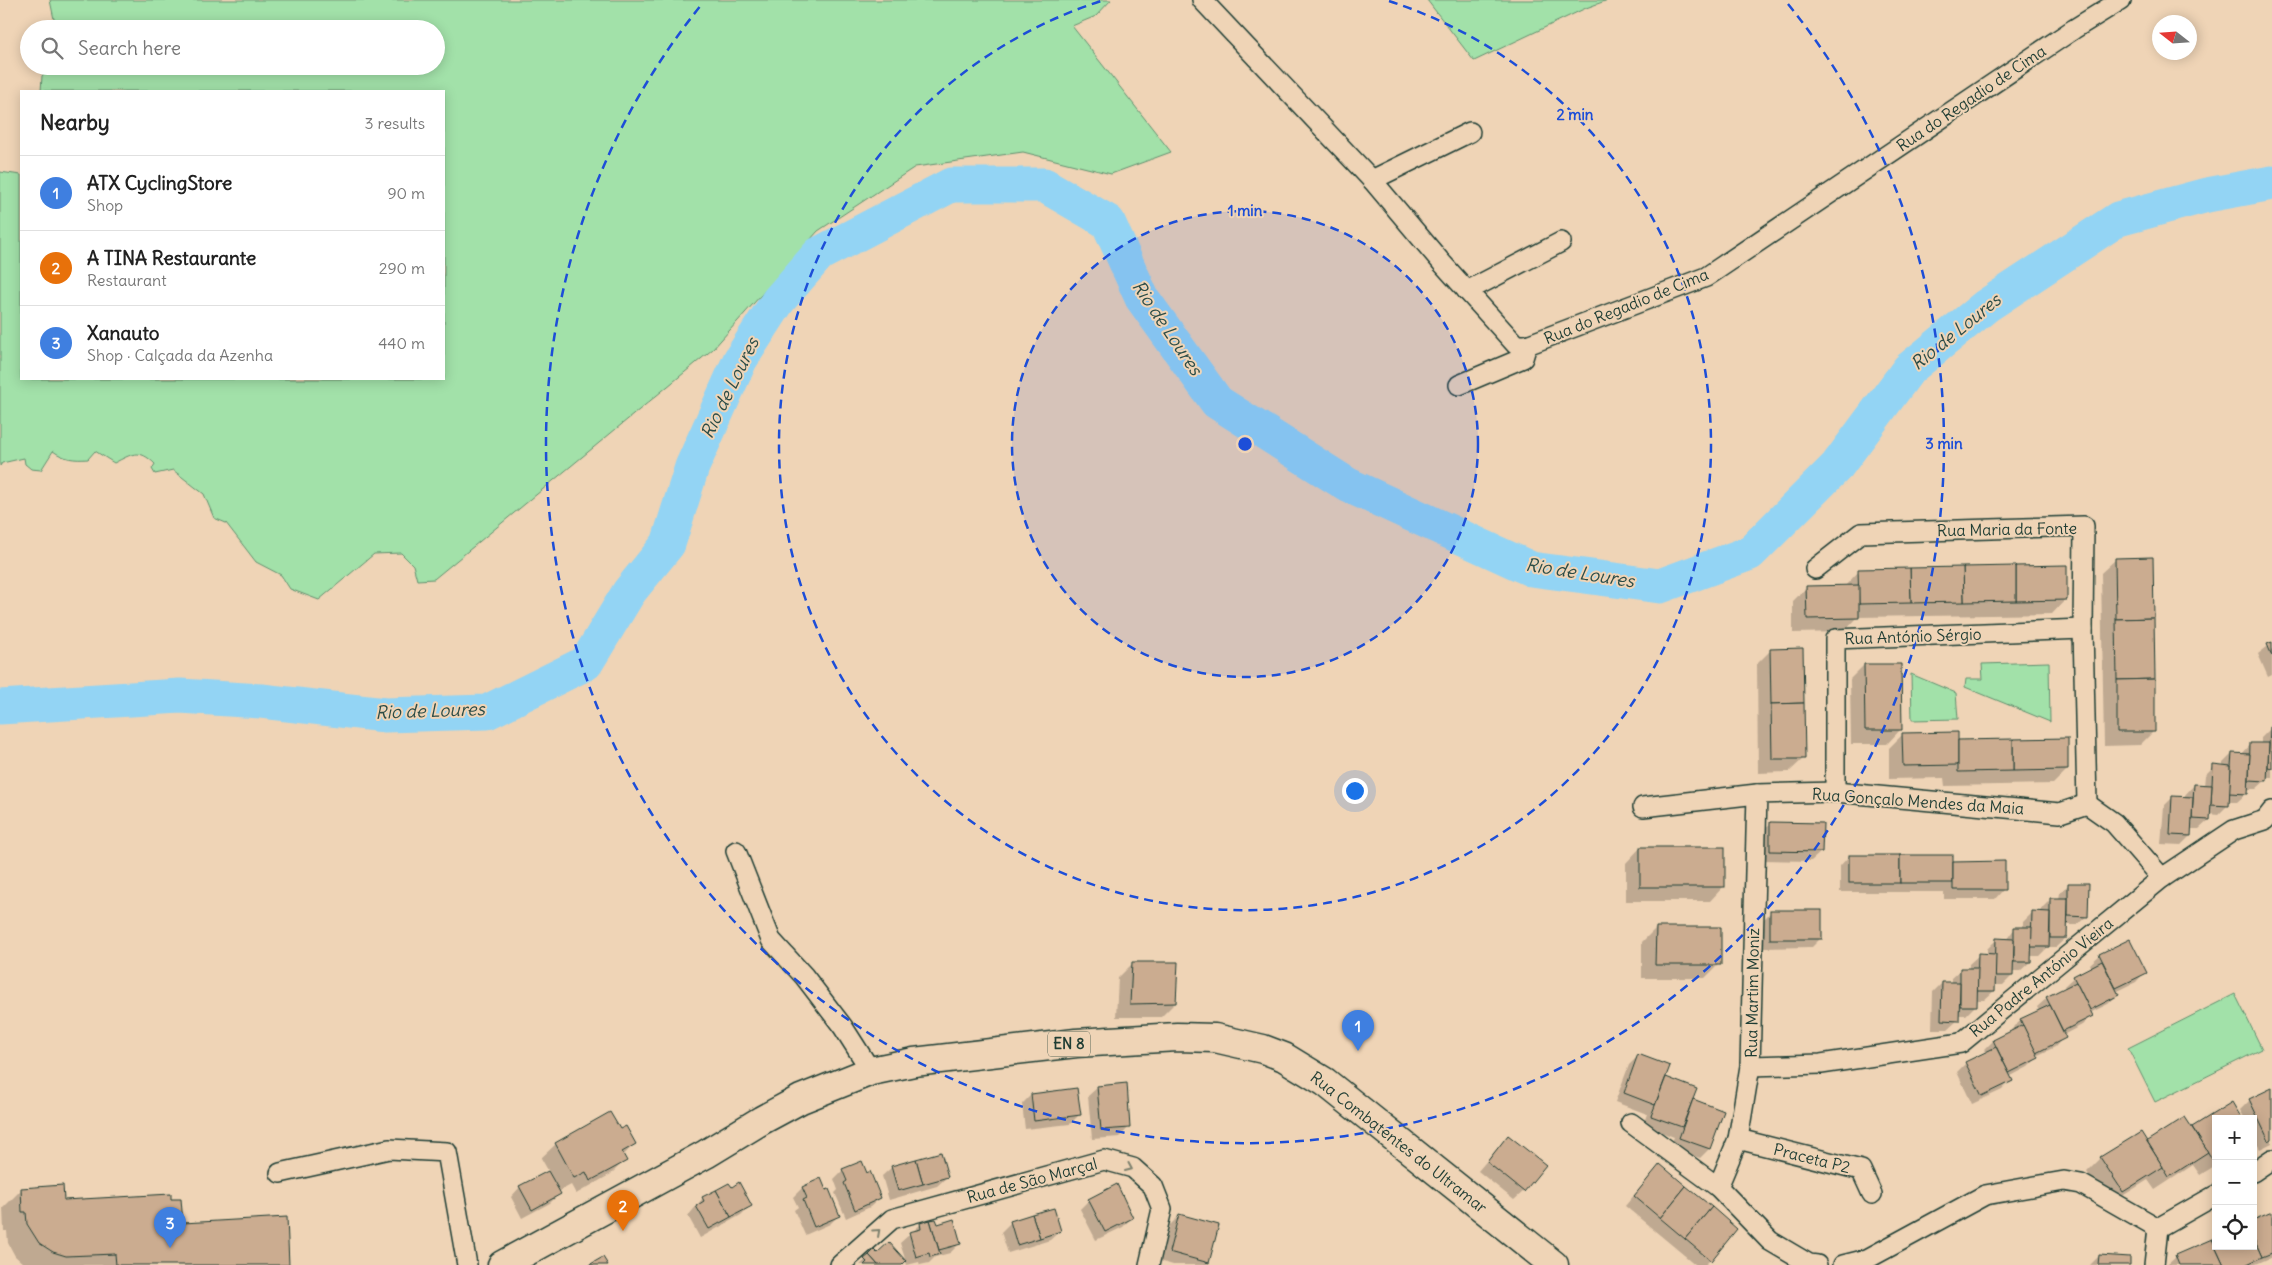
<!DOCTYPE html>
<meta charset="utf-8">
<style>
body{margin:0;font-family:Delius,sans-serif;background:#f6f6f6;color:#222}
.controls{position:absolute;right:15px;bottom:15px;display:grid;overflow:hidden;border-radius:0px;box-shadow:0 2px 12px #0003}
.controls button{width:45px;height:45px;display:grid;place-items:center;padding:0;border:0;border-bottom:1px solid #e0e0e0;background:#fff;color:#222;font:25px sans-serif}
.compass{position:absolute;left:2152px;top:15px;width:45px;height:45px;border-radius:50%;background:#fff;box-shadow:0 2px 12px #0003;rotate:287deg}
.you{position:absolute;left:1354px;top:790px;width:18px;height:18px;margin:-12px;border:4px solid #fff;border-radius:50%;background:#1a73e8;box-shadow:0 0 0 8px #1a73e833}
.badge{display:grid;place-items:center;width:32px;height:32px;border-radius:50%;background:#d93025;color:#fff;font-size:16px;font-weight:700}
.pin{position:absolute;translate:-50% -41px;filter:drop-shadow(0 1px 2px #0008)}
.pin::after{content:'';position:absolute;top:26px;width:18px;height:15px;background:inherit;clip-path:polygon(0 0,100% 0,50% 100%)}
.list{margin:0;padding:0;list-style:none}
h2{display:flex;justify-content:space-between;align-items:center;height:65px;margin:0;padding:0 20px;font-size:21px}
h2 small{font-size:16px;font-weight:400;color:#767676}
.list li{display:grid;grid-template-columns:32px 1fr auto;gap:15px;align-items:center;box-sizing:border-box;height:75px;padding:0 20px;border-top:1px solid #e0e0e0}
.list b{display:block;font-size:19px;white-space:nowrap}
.list p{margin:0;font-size:16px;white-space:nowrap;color:#767676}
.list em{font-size:16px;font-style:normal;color:#767676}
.icon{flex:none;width:28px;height:28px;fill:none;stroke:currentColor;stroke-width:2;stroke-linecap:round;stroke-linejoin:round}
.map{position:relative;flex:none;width:2272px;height:1265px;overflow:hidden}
.search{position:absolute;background:#fff;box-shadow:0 2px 12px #0003;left:20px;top:20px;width:425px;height:55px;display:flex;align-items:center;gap:12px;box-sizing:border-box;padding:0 18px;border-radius:28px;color:#767676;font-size:19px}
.panel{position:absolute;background:#fff;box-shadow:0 2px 12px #0003;left:20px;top:90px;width:425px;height:290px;border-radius:0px}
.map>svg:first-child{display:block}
.green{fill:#a2e1a9;stroke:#608f6e}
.shadow{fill:#0003}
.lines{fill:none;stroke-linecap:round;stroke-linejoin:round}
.river{stroke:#93d4f4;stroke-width:35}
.building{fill:#cbac90;stroke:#1f3d34}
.street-casing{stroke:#1f3d34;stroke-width:22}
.primary-casing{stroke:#1f3d34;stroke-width:31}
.street{stroke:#efd4b6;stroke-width:19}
.primary{stroke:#efd4b6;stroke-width:28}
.oneway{stroke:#7d816e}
.ring{fill:none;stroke:#1d4ed8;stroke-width:2.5;stroke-dasharray:9 6}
.labels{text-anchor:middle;stroke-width:4;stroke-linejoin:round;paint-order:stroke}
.shield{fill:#efd4b6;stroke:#5d6a5b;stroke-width:1}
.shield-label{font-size:15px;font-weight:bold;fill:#1f3d34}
.street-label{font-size:16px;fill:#1f3d34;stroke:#efd4b6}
.water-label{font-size:18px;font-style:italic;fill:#2b4c47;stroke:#efd4b6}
.centre{fill:#1d4ed8;stroke:#efd4b6;stroke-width:2.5}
.ring-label{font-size:15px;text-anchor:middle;font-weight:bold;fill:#1d4ed8;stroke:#efd4b6;stroke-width:4;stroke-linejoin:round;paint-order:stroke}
</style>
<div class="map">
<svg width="2272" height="1265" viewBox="0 0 2272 1265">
<rect width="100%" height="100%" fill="#efd4b6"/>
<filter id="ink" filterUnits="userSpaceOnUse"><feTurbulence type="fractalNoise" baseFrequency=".02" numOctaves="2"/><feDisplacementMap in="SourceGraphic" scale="10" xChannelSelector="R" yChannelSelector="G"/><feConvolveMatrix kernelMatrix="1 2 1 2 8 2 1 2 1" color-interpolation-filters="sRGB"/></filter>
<g filter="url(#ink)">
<g class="green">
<path d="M50,0H1111L1096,16L1072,26L1171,152L1111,174L1023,152L915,167L818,231L713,349L434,579L417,580L413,565L401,553L374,554L319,600L290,589L281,575L256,562L226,523L214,518L204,494L173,470L155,474L152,469L155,464C139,448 132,454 114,463L95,451L88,459C74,460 64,459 53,451L41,470L31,469L25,464L24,458L2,463L0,466V172L21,175V379H444V91H41L42,76L49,66H436V29H56Z"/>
<polygon points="1427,0 1608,0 1586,8 1474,61"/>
<polygon points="2049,662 2050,722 1965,687 1966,679 1983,679 1982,664"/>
<polygon points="1911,674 1956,693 1958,719 1912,720"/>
<polygon points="2235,994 2262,1049 2155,1102 2128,1048"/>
</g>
<g class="shadow">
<polygon points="2116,559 2154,731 2140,745 2104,746 2101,573"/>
<polygon points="1859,571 2066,599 2052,614 1858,617 1844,632 1793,633 1793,601 1807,587 1845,586"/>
<polygon points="2272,643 2272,675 2268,677 2258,654"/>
<polygon points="1771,650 1804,758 1789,772 1758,773 1757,664"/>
<polygon points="1864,665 1901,729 1887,744 1851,744 1850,679"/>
<polygon points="2270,729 2272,729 2272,777 2266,777 2266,780 2256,789 2247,789 2247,793 2237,802 2228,802 2227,806 2218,815 2209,814 2209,820 2199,829 2190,829 2190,836 2181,845 2161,844 2164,806 2173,797 2185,798 2185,795 2194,785 2204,786 2205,775 2214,766 2223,766 2223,763 2232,754 2242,754 2251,744 2261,744 2261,738"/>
<polygon points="1903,734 1956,741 2067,770 2053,784 1945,786 1944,778 1889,779 1889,748"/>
<polygon points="1771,823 1821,852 1811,861 1761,860 1761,832"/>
<polygon points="1640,848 1724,886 1710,901 1626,901 1626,863"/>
<polygon points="1849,856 1952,863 2004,889 1995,899 1944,899 1944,892 1840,892 1840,866"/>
<polygon points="2069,884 2087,916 2077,925 2066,925 2066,938 2056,947 2048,947 2039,956 2030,956 2030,962 2020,971 2012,971 2012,976 2003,985 1994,985 1994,991 1984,1000 1976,1000 1976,1005 1966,1015 1958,1015 1958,1020 1948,1029 1932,1029 1933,992 1942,983 1951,983 1951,978 1961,969 1969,969 1969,964 1979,955 1987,955 1987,949 1996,940 2006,940 2015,928 2023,928 2023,922 2032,913 2041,913 2042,908 2051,899 2059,899 2060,893"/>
<polygon points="1771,912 1821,938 1812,947 1762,948 1762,921"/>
<polygon points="1656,928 1719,964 1705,978 1642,978 1642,942"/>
<polygon points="2100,955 2145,972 2136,982 2116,992 2118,995 2108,1004 2090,1013 2091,1016 2082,1025 2063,1035 2064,1037 2055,1047 2036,1056 2037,1058 2028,1067 2009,1077 2011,1080 2002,1090 1972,1104 1957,1072 1966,1063 1986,1053 1984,1050 1993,1041 2012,1032 2011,1030 2021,1020 2039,1011 2037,1007 2047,998 2066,989 2064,986 2074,977 2092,968 2090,964"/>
<polygon points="1177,963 1175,1003 1161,1017 1116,1017 1118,978 1132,964"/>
<polygon points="1638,1056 1664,1078 1695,1090 1691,1100 1723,1112 1709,1149 1700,1158 1670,1147 1674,1137 1643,1125 1647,1114 1615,1102 1629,1065"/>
<polygon points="1098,1087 1129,1127 1120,1137 1092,1139 1088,1096"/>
<polygon points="2272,1089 2272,1143 2260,1149 2253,1136 2253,1119 2245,1119 2240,1110 2250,1100"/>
<polygon points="1031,1095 1080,1114 1070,1124 1025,1129 1022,1104"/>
<polygon points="2231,1104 2216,1119 2216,1165 2200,1175 2193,1165 2155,1190 2148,1180 2108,1205 2087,1172 2101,1158 2146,1143 2185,1118 2192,1129"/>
<polygon points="619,1131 634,1144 623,1156 625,1160 611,1174 576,1194 571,1185 558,1192 559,1194 550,1203 522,1218 511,1197 520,1187 549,1172 541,1158 556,1144"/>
<polygon points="1508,1136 1524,1191 1514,1200 1478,1171"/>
<polygon points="892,1167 947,1177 937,1186 889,1200 882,1176"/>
<polygon points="843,1170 867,1174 880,1198 870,1207 846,1218 835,1193 838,1190 834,1179"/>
<polygon points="1651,1175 1710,1260 1705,1265 1696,1265 1625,1206"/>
<polygon points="820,1179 839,1215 830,1224 805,1235 794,1210 798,1207 793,1197 802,1188"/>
<polygon points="22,1189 63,1201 170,1200 182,1224 288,1265 25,1265 15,1256 8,1243 7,1231 4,1231 3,1208"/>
<polygon points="703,1198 750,1206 741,1215 700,1238 688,1216"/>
<polygon points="1089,1200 1132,1217 1123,1227 1096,1240 1080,1209"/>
<polygon points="2272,1213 2272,1257 2254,1265 2167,1265 2176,1257 2216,1246 2253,1246"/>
<polygon points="1179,1216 1208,1263 1205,1265 1173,1265 1160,1261 1170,1225"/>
<polygon points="935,1220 937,1226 960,1243 950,1253 935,1257 929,1263 920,1265 919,1262 907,1265 900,1243 921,1224"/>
<polygon points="1011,1222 1060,1231 1050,1240 1008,1253 1001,1232"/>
<polygon points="874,1252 900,1265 860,1265"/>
<polygon points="2099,1256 2128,1265 2090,1265"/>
</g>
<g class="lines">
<polyline class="river" points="0,707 180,696 261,701 385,715 487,712 586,663 629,592 668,544 692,467 740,360 778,301 819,254 951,185 1044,185 1108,222 1142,298 1217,402 1348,485 1531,569 1660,586 1750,553 1837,466 1909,369 1986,306 2118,219 2207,195 2272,183"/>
</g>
<g class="building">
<polygon points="2153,557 2154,618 2116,619 2115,558"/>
<polygon points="2067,565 2067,600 2016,601 2016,566"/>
<polygon points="2016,566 2016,601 1964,602 1963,567"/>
<polygon points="1963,567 1964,602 1911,603 1910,568"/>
<polygon points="1910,568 1911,603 1859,604 1858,569"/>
<polygon points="1859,585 1859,618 1807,619 1806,586"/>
<polygon points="2154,618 2155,679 2117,680 2116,619"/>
<polygon points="2272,642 2272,656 2267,644"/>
<polygon points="1803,648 1804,703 1771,704 1770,649"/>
<polygon points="1864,664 1901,664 1902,730 1865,730"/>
<polygon points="2155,679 2155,732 2117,732 2117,680"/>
<polygon points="1804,703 1805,759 1772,759 1771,704"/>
<polygon points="2270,727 2272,727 2272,768 2268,767"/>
<polygon points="1958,732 1958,765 1903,766 1902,733"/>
<polygon points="2068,738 2068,770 2013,771 2013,739"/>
<polygon points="2013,739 2013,771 1958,772 1958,740"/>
<polygon points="2250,743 2269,743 2267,781 2249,780"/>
<polygon points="2232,753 2250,754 2248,794 2229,793"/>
<polygon points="2213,764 2231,766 2229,806 2211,805"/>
<polygon points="2194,784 2212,785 2210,820 2192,819"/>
<polygon points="2172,796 2193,797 2191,836 2170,835"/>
<polygon points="1770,822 1823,823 1822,852 1770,851"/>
<rect x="1640" y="847" width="85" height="40"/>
<rect x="1849" y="855" width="51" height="28"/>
<rect x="1900" y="855" width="53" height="28"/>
<polygon points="2005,861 2005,890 1953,890 1953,862"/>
<polygon points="2068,883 2089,883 2088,917 2068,916"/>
<polygon points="2050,898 2068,898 2067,938 2050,938"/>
<rect x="1770" y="910" width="52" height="29"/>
<polygon points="2032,911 2050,912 2049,947 2031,947"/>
<polygon points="1656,927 1721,927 1721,965 1655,965"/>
<polygon points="2014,927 2032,927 2031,962 2014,962"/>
<polygon points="1996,938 2014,939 2013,976 1995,976"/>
<polygon points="2130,939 2147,973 2116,988 2099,954"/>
<polygon points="1978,953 1996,954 1995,991 1977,991"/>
<polygon points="2102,961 2119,995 2090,1010 2073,976"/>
<polygon points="1132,962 1178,962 1176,1003 1130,1004"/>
<polygon points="1960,968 1978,968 1977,1006 1960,1006"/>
<polygon points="1942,982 1960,982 1959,1021 1941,1020"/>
<polygon points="2076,982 2093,1016 2063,1031 2046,997"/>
<polygon points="2050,1005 2066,1038 2036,1053 2020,1019"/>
<polygon points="2023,1025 2039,1058 2009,1073 1993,1040"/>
<polygon points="1996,1047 2013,1081 1982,1096 1965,1062"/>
<polygon points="1638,1054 1670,1066 1655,1105 1624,1093"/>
<polygon points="1666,1077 1697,1089 1682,1127 1651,1116"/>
<polygon points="1127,1083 1130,1128 1101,1130 1097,1086"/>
<polygon points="1077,1088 1081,1115 1034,1121 1031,1094"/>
<polygon points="2272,1088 2272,1139 2269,1141 2249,1099"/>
<polygon points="1693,1099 1724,1111 1710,1149 1679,1138"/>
<polygon points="2232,1102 2242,1119 2216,1119 2214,1162 2192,1127"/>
<polygon points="610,1112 620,1129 626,1126 636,1144 622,1152 627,1161 590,1181 586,1172 574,1178 555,1143"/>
<polygon points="2185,1117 2208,1152 2169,1177 2147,1141"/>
<polygon points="2141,1132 2163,1167 2123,1192 2100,1157"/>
<polygon points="1508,1135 1546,1165 1524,1192 1487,1162"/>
<polygon points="941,1152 948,1177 923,1184 916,1159"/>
<polygon points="916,1159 923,1184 898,1191 891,1166"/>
<polygon points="862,1161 867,1173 870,1171 881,1198 855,1210 844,1183 847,1181 842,1169"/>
<polygon points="1660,1164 1686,1186 1660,1218 1634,1196"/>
<polygon points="548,1171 561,1194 532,1210 519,1186"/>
<polygon points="821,1178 826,1190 829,1189 840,1216 814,1227 803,1200 807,1198 802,1187"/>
<polygon points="739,1182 752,1206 731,1217 716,1190 729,1183 732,1187"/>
<polygon points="1117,1184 1133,1218 1105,1232 1088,1199"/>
<polygon points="63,1185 64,1200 171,1194 171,1199 181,1199 183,1223 287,1217 289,1265 116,1265 115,1254 66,1256 53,1252 39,1243 27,1224 26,1212 22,1212 21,1188"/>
<polygon points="1686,1186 1712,1207 1685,1239 1660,1218"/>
<polygon points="716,1190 731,1217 709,1229 696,1206 704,1201 702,1197"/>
<polygon points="1712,1207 1737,1229 1711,1261 1685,1239"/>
<polygon points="1054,1208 1061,1231 1040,1238 1032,1214"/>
<polygon points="2272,1212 2272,1253 2262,1257 2253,1237 2253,1220"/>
<polygon points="1032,1214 1040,1238 1017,1245 1010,1221"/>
<polygon points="1179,1214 1219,1225 1209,1263 1169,1252"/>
<polygon points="936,1219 938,1224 954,1219 961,1244 939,1250 930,1220"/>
<polygon points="930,1220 940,1254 930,1257 929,1253 916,1257 909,1232 921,1229 920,1223"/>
<polygon points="2216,1237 2216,1246 2253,1246 2253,1237 2262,1257 2245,1265 2224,1265 2212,1239"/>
<polygon points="2212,1239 2224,1265 2179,1265 2175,1255"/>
<polygon points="889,1242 906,1261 902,1265 878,1265 869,1255 874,1250 877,1253"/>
<polygon points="869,1255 878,1265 864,1265 867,1262 864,1259"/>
<polygon points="2099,1255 2130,1257 2130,1265 2098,1265"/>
<polygon points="603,1257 608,1265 589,1265"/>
</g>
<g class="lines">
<g class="street-casing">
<g id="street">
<polyline points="1202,0 1372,180 1442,263 1516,345 1527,345 1706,277 2074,29 2121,0"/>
<polyline points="1372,180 1470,132"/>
<polyline points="1467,291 1561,242"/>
<polyline points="1459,385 1523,358 1527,345"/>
<polyline points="1815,569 1861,533 2084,526 2083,629 2087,804"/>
<polyline points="1835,792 1835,639 2083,629"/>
<polyline points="1643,807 1757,794 1835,792 2060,813 2087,804 2114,823 2162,878"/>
<polyline points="736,851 771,940 804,976 843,1027 871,1071"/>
<polyline points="1750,1066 1821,1064 1961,1043 2162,878 2234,830 2265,820 2272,811"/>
<polyline points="1631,1123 1718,1187 1770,1241 1809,1264 1817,1265"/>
<polyline points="1738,1139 1861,1170 1872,1194"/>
<polyline points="2253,1172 2272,1159"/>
<polyline points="280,1173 389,1149 447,1152 467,1265"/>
<polyline points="1718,1187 1738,1139 1750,1066 1757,794"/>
<polyline points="840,1265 892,1219 1104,1160 1133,1168 1153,1186 1162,1209 1149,1265"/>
<polyline points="1843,1265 1867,1259 1985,1195 2064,1181 2081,1184 2158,1228"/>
<polyline points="2154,1265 2158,1228 2216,1195"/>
</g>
</g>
<g class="primary-casing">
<polyline id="primary" points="502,1265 706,1154 762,1120 801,1099 871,1071 914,1062 1076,1043 1177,1037 1215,1038 1263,1049 1284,1057 1325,1082 1554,1265"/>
</g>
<use href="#street" class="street"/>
<use href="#primary" class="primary"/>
</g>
<defs><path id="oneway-chevron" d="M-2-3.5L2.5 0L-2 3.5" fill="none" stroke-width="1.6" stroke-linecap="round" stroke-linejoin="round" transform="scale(1.25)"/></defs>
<g class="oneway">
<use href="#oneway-chevron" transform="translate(1129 1168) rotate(24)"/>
<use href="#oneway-chevron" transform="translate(877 1232) rotate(-42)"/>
</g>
</g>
<circle cx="1245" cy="444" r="233" fill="#1d4ed8" fill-opacity=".12"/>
<g class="ring">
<circle cx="1245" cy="444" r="233"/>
<path d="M1389 1A466 466 0 1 1 1101 1"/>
<path d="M1788 4A699 699 0 1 1 702 4"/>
</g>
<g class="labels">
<rect class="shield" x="1048" y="1031.5" width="42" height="25" rx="4"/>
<g class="shield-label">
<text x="1069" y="1049">EN 8</text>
</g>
<g class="street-label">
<text transform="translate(1971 98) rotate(-34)" y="6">Rua do Regadio de Cima</text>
<text transform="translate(1626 306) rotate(-22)" y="6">Rua do Regadio de Cima</text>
<text transform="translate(2007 529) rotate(-1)" y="6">Rua Maria da Fonte</text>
<text transform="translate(1913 636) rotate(-2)" y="6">Rua António Sérgio</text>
<text transform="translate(1918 801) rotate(4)" y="6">Rua Gonçalo Mendes da Maia</text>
<text transform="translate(2041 977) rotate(-39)" y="6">Rua Padre António Vieira</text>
<text transform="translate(1752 993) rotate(-89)" y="6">Rua Martim Moniz</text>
<text transform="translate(1399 1142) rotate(38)" y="6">Rua Combatentes do Ultramar</text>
<text transform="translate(1812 1158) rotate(14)" y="6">Praceta P2</text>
<text transform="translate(1032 1180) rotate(-15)" y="6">Rua de São Marçal</text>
</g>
<g class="water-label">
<text transform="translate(1167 328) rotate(56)" y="6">Rio de Loures</text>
<text transform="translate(1956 332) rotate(-39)" y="6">Rio de Loures</text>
<text transform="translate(730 388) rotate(-64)" y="6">Rio de Loures</text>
<text transform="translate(1580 573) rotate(9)" y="6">Rio de Loures</text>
<text transform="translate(430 711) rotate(-2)" y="6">Rio de Loures</text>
</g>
</g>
<circle cx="1245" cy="444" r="8" class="centre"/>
<g class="ring-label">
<text x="1575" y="120">2 min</text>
<text x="1245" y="216">1 min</text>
<text x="1944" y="449">3 min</text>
</g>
</svg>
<div class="controls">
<button>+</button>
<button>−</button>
<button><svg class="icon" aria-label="locate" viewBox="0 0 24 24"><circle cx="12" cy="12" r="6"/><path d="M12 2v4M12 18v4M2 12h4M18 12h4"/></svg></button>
</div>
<svg class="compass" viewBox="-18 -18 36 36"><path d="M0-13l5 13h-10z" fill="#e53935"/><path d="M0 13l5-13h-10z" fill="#767676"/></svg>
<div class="you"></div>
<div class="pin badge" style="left:1358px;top:1051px;background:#3f7fe0">1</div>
<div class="pin badge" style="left:623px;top:1231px;background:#e8710a">2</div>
<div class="pin badge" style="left:170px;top:1248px;background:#3f7fe0">3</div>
<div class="search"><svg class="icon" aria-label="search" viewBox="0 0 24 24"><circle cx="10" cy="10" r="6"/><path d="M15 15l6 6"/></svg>Search here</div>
<section class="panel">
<h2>Nearby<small>3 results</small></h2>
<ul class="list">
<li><span class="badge" style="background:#3f7fe0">1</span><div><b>ATX CyclingStore</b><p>Shop</p></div><em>90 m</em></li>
<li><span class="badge" style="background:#e8710a">2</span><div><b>A TINA Restaurante</b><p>Restaurant</p></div><em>290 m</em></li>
<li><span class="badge" style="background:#3f7fe0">3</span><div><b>Xanauto</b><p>Shop · Calçada da Azenha</p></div><em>440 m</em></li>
</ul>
</section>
</div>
